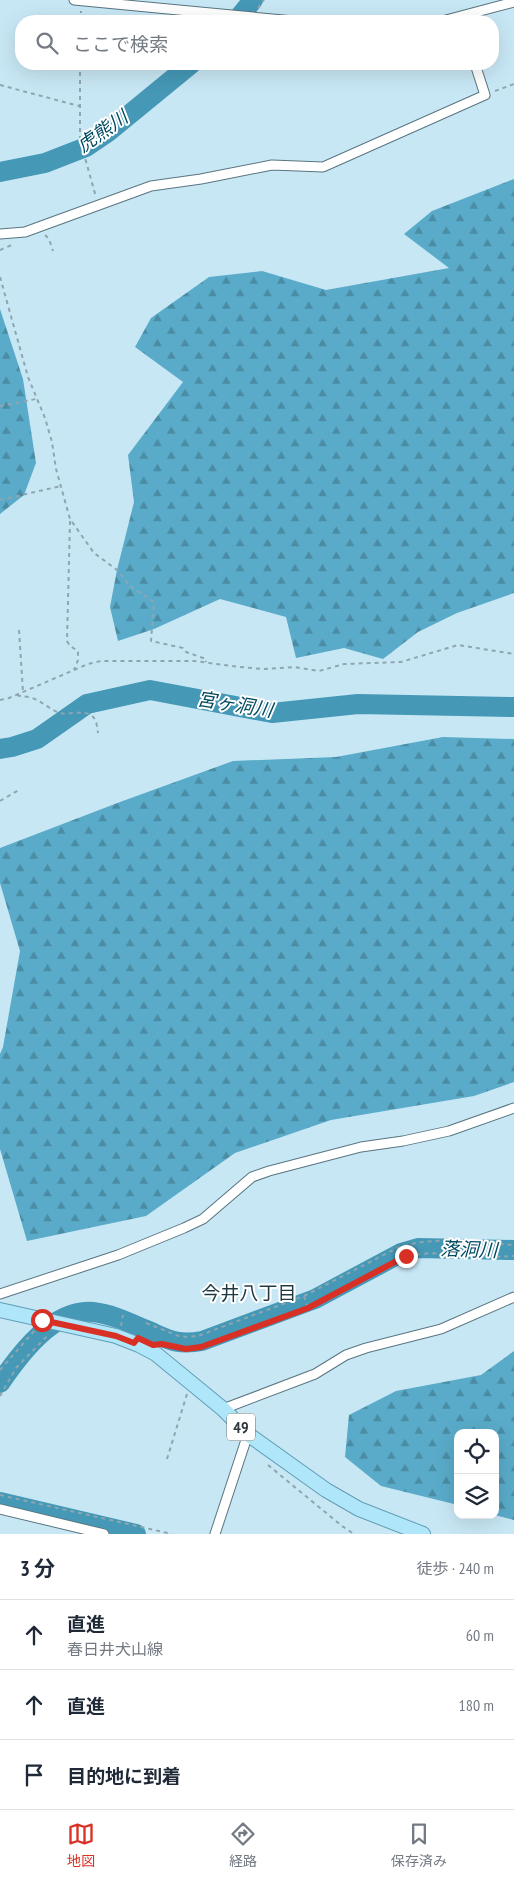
<!DOCTYPE html>
<html lang="ja">
<meta charset="utf-8">
<style>
body{margin:0;font-family:"PT Sans Narrow","Noto Sans JP",sans-serif;background:#f2f2f3;color:#1f2937}
.controls{position:absolute;right:15px;bottom:15px;display:grid;overflow:hidden;border-radius:10px;box-shadow:0 5px 20px #0002}
.controls button{width:45px;height:45px;display:grid;place-items:center;padding:0;border:0;border-bottom:1px solid #e0e1e3;background:#fff;color:#1f2937;font:25px sans-serif}
.stop{position:absolute;width:15px;height:15px;margin:-11px;border:4px solid #d93025;border-radius:50%;background:#fff}
.stop.end{background:#d93025;border-color:#fff;box-shadow:0 1px 5px #0008}
.list{margin:0;padding:0;list-style:none}
h2{display:flex;justify-content:space-between;align-items:center;height:65px;margin:0;padding:0 20px;font-size:21px}
h2 small{font-size:16px;font-weight:400;color:#747a83}
.list li{display:grid;grid-template-columns:32px 1fr auto;gap:15px;align-items:center;box-sizing:border-box;height:70px;padding:0 20px;border-top:1px solid #e0e1e3}
.list b{display:block;font-size:19px;white-space:nowrap}
.list p{margin:0;font-size:16px;white-space:nowrap;color:#747a83}
.list em{font-size:16px;font-style:normal;color:#747a83}
.icon{flex:none;width:28px;height:28px;fill:none;stroke:currentColor;stroke-width:2;stroke-linecap:round;stroke-linejoin:round}
.map{position:relative;flex:none;width:514px;height:1534px;overflow:hidden}
.search{position:absolute;background:#fff;box-shadow:0 5px 20px #0002;left:15px;right:15px;top:15px;height:55px;display:flex;align-items:center;gap:12px;box-sizing:border-box;padding:0 18px;border-radius:20px;color:#747a83;font-size:19px}
.sheet{height:275px;background:#fff}
nav{display:flex;justify-content:space-around;align-items:center;box-sizing:border-box;height:70px;border-top:1px solid #e0e1e3;background:#fff;font-size:14px;color:#747a83}
nav a{display:grid;justify-items:center;gap:2px}
nav .on{color:#d93025}
.map>svg:first-child{display:block}
.forest{fill:url(#forest-firs)}
.lines{fill:none;stroke-linecap:round;stroke-linejoin:round}
.river{stroke:#4598b6;stroke-width:20}
.street-casing{stroke:#587580;stroke-width:11}
.primary-casing{stroke:#609eb6;stroke-width:16}
.path{stroke:#8ea6b0;stroke-width:2;stroke-dasharray:4 4;stroke-linecap:butt}
.street{stroke:#fff;stroke-width:9}
.primary{stroke:#b0e6fa;stroke-width:14}
.route{stroke:#d93025;stroke-width:6}
.labels{text-anchor:middle;stroke-width:4;stroke-linejoin:round;paint-order:stroke}
.shield{fill:#fff;stroke:#6b7477;stroke-width:1}
.shield-label{font-size:16px;font-weight:bold;fill:#2c383d}
.water-label{font-size:19px;font-style:italic;fill:#004a60;stroke:#fff}
.neighbourhood-label{font-size:19px;fill:#1f3944;stroke:#fff}
</style>
<div class="map">
<svg width="514" height="1534" viewBox="0 0 514 1534">
<defs>
<pattern id="forest-firs" width="22" height="20" patternUnits="userSpaceOnUse" patternTransform="scale(1.25)"><rect width="22" height="20" fill="#59abc9"/><path d="M5 1l3.5 6h-7zM16 11l3.5 6h-7z" fill="#4a8ca4"/></pattern>
</defs>
<rect width="100%" height="100%" fill="#c8e7f4"/>
<g class="forest">
<polygon points="514,179 514,593 457,613 418,632 383,659 344,648 296,658 286,617 220,599 154,629 118,641 110,607 117,570 134,502 128,455 183,382 135,347 151,318 209,277 262,271 326,290 449,268 404,234 432,211"/>
<polygon points="0,309 23,379 36,463 24,495 0,514"/>
<polygon points="443,737 514,739 514,1082 474,1096 331,1120 235,1153 146,1216 27,1241 0,1149 0,1054 3,1047 20,951 0,883 0,848 120,802 233,761 336,757"/>
<polygon points="514,1351 514,1520 495,1515 495,1433 458,1433 458,1505 381,1486 345,1457 349,1415 396,1391 481,1375"/>
</g>
<g class="lines">
<g class="river">
<polyline points="236,21 253,0"/>
<polyline points="0,172 45,163 86,147 108,132 191,64"/>
<polyline points="0,749 12,747 37,739 87,704 150,690 272,713 358,704 514,707"/>
<path d="M0,1383C20,1354 54,1308 93,1312C111,1314 128,1322 144,1329C168,1339 176,1346 202,1341L315,1299L401,1253L418,1248L514,1250"/>
<polyline points="0,1502 136,1534"/>
</g>
<g class="street-casing">
<g id="street">
<polyline points="74,0 294,21"/>
<polyline points="442,21 514,2"/>
<polyline points="0,234 25,232 151,186 201,179 272,165 323,167 485,95 475,64"/>
<polyline points="0,1294 118,1255 184,1228 203,1219 252,1177 269,1171 361,1147 403,1141 449,1131 514,1108"/>
<polyline points="223,1409 315,1374 346,1355 366,1348 441,1329 514,1297"/>
<polyline points="0,1509 104,1534"/>
<polyline points="215,1534 245,1443 249,1435"/>
</g>
</g>
<g class="primary-casing">
<polyline id="primary" points="0,1310 116,1336 139,1345 156,1354 223,1409 249,1435 326,1490 359,1509 423,1534"/>
</g>
<g class="path">
<polyline points="258,8 264,0"/>
<polyline points="81,21 81,11"/>
<polyline points="80,64 80,140 96,197"/>
<polyline points="0,85 79,106"/>
<polyline points="495,91 514,84"/>
<polyline points="45,235 49,239 53,251"/>
<polyline points="0,250 14,244"/>
<polyline points="0,277 28,377 45,418 52,442 56,469 70,519 94,553 117,570 130,586 154,602 151,641 183,648 186,652 206,659 206,662"/>
<polyline points="0,406 36,399"/>
<polyline points="0,500 61,486"/>
<polyline points="70,521 67,641 70,646 78,651 78,660 74,670"/>
<polyline points="19,630 23,692"/>
<path d="M17,695C22,697 24,696 29,697C41,700 50,710 60,713C69,715 83,710 91,715C97,719 97,727 98,733"/>
<polyline points="0,700 9,698 88,664 101,661 194,661 240,667 262,669 294,667 319,671 344,664 401,662 458,645 514,654"/>
<polyline points="0,801 19,790"/>
<polyline points="466,1256 467,1243"/>
<polyline points="304,1296 308,1308"/>
<path d="M146,1323L181,1337L198,1336L304,1296L397,1248C434,1235 475,1243 514,1245"/>
<polyline points="121,1326 123,1315"/>
<polyline points="165,1344 186,1349 201,1347 308,1308 406,1256 430,1253 493,1257 514,1256"/>
<polyline points="0,1370 35,1330"/>
<polyline points="0,1396 16,1368 49,1334"/>
<polyline points="167,1459 187,1394"/>
<polyline points="268,1465 342,1526 354,1534"/>
<polyline points="0,1495 172,1534"/>
</g>
<use href="#street" class="street"/>
<use href="#primary" class="primary"/>
</g>
<g class="lines">
<polyline class="route" points="42,1320 116,1336 134,1343 138,1338 153,1345 162,1344 186,1349 201,1347 308,1308 406,1256"/>
</g>
<g class="labels">
<rect class="shield" x="227" y="1413.5" width="28" height="27" rx="4"/>
<g class="shield-label">
<text x="241" y="1433">49</text>
</g>
<g class="water-label">
<text transform="translate(102 131) rotate(-35)" y="7">虎熊川</text>
<text transform="translate(235 704) rotate(9)" y="7">宮ヶ洞川</text>
<text transform="translate(469 1249) rotate(2)" y="7">落洞川</text>
</g>
<g class="neighbourhood-label">
<text x="249" y="1300">今井八丁目</text>
</g>
</g>
</svg>
<div class="controls">
<button><svg class="icon" aria-label="locate" viewBox="0 0 24 24"><circle cx="12" cy="12" r="6"/><path d="M12 2v4M12 18v4M2 12h4M18 12h4"/></svg></button>
<button><svg class="icon" aria-label="layers" viewBox="0 0 24 24"><path d="M12 4l9 5-9 5-9-5zM3 14l9 5 9-5"/></svg></button>
</div>
<div class="stop" style="left:42px;top:1320px"></div>
<div class="stop end" style="left:406px;top:1256px"></div>
<div class="search"><svg class="icon" aria-label="search" viewBox="0 0 24 24"><circle cx="10" cy="10" r="6"/><path d="M15 15l6 6"/></svg>ここで検索</div>
</div>
<section class="sheet">
<h2>3 分<small>徒歩 · 240 m</small></h2>
<ul class="list">
<li><svg class="icon" aria-label="ahead" viewBox="0 0 24 24"><path d="M12 20V5M6 11l6-6 6 6"/></svg><div><b>直進</b><p>春日井犬山線</p></div><em>60 m</em></li>
<li><svg class="icon" aria-label="ahead" viewBox="0 0 24 24"><path d="M12 20V5M6 11l6-6 6 6"/></svg><div><b>直進</b></div><em>180 m</em></li>
<li><svg class="icon" aria-label="arrive" viewBox="0 0 24 24"><path d="M6 21V4h12l-3 4 3 4H6"/></svg><div><b>目的地に到着</b></div></li>
</ul>
</section>
<nav>
<a class="on"><svg class="icon" aria-label="map" viewBox="0 0 24 24"><path d="M3 6l6-2 6 2 6-2v14l-6 2-6-2-6 2zM9 4v14M15 6v14"/></svg>地図</a>
<a><svg class="icon" aria-label="directions" viewBox="0 0 24 24"><path d="M12 3l9 9-9 9-9-9zM9 14v-3h6M13 9l2 2-2 2"/></svg>経路</a>
<a><svg class="icon" aria-label="saved" viewBox="0 0 24 24"><path d="M7 4h10v16l-5-4-5 4z"/></svg>保存済み</a>
</nav>
